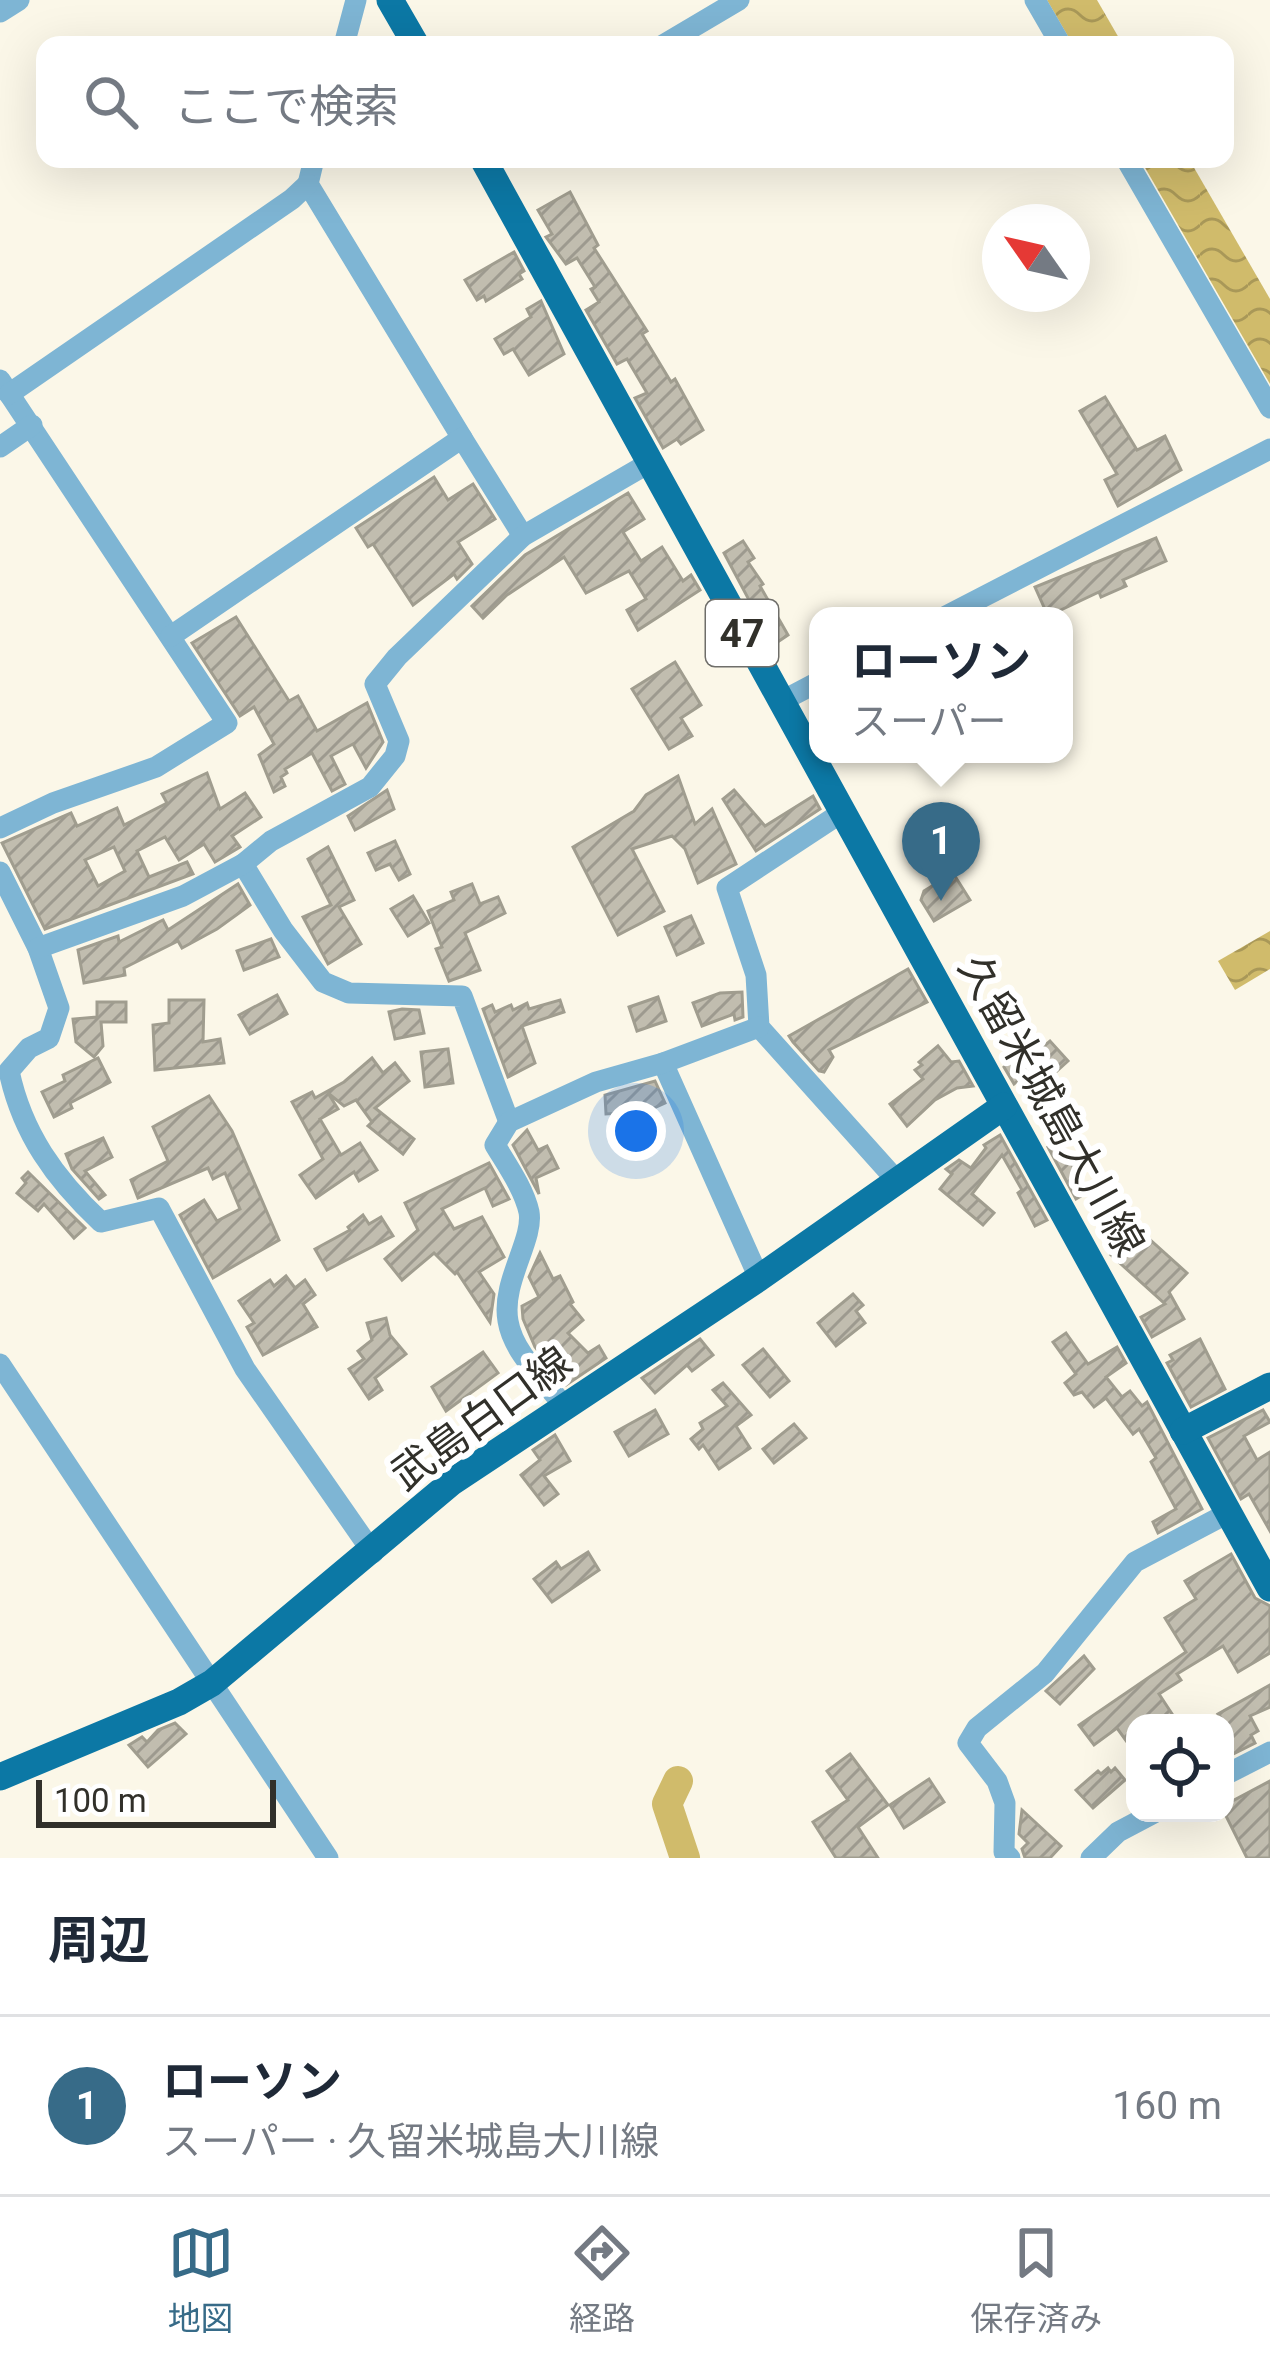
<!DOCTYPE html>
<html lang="ja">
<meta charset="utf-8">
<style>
body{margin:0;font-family:Roboto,"Noto Sans JP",sans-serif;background:#f6f6f7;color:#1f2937}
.controls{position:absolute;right:36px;bottom:36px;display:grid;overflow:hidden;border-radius:24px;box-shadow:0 12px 48px #0002}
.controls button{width:108px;height:108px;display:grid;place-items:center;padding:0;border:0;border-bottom:3px solid #e0e1e3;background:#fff;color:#1f2937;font:60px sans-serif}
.compass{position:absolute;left:982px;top:204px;width:108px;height:108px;border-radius:50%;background:#fff;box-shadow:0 12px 48px #0002;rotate:304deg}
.scale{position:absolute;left:36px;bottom:30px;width:240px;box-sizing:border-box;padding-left:12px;border:6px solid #31302a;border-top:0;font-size:33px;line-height:42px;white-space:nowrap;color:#31302a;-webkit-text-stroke:9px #fff;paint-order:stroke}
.you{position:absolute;left:636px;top:1131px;width:42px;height:42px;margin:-30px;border:9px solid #fff;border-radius:50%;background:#1a73e8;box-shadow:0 0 0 18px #1a73e833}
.badge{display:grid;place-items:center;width:78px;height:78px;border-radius:50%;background:#376b88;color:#fff;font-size:39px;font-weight:700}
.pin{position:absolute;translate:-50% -99px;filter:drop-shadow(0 3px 6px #0008)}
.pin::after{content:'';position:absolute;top:63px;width:42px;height:36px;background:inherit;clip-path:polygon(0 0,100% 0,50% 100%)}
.popup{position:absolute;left:809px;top:607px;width:264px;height:156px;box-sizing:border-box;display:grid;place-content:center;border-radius:24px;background:#fff;filter:drop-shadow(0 3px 9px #0005);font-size:39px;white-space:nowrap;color:#747a83}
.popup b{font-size:45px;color:#1f2937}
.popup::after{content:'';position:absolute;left:50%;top:100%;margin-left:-24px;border:24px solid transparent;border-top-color:#fff}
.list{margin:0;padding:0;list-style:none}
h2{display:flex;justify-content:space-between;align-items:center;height:156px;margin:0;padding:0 48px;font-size:51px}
h2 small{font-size:39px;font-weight:400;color:#747a83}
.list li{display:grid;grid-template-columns:78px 1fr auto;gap:36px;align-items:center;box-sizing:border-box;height:180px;padding:0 48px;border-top:3px solid #e0e1e3}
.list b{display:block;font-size:45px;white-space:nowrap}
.list p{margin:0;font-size:39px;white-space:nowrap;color:#747a83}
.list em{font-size:39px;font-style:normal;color:#747a83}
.icon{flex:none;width:66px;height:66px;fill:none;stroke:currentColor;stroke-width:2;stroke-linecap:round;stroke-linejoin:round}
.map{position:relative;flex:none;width:1270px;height:1858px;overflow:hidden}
.search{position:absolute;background:#fff;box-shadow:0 12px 48px #0002;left:36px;right:36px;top:36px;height:132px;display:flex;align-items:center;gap:30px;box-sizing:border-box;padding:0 42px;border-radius:24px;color:#747a83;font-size:45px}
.sheet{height:336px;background:#fff}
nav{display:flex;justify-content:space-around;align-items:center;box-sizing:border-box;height:168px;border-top:3px solid #e0e1e3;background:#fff;font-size:33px;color:#747a83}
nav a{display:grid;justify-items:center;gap:6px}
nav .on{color:#376b88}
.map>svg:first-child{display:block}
.water{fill:url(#water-waves)}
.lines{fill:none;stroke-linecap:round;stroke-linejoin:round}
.river{stroke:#d0bb6b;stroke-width:30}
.building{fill:url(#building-hatch);stroke:#a09d8f;stroke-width:3;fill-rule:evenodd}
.minor{stroke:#7eb5d4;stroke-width:21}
.major{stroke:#0c78a5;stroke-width:27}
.labels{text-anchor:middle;stroke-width:12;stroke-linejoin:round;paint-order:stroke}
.shield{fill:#fff;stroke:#6f6e6a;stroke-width:3}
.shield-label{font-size:39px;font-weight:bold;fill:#31302a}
.street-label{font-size:42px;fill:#31302a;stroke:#fff}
</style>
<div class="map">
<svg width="1270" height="1858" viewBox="0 0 1270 1858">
<defs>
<pattern id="water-waves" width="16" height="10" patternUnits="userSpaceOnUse" patternTransform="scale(3)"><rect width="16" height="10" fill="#d0bb6b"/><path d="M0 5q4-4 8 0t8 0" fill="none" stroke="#a99858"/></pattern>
<pattern id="building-hatch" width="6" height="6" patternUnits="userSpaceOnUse" patternTransform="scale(3)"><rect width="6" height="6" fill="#c1bdaf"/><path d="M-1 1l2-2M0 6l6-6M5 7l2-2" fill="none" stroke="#9d9a8f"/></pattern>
</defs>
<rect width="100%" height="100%" fill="#fbf7e8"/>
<g class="water">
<polygon points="1047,0 1097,0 1123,45 1073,45"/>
<polygon points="1140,159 1189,159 1270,299 1270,384"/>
<polygon points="1270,931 1270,969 1235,990 1218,961"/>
</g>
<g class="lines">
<polyline class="river" points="678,1781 667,1804 685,1858"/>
</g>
<g class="building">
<polygon points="570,192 598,245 594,248 647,331 642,334 671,382 675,379 703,430 681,444 677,439 663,448 635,398 647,393 627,359 617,364 586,310 599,302 591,289 595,287 577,258 566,264 546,237 552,234 538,210"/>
<polygon points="514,252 524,271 519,274 522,279 486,301 484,296 477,300 465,280"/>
<polygon points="541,301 564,354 529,375 513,349 504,354 495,339 531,317 527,309"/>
<polygon points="1105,397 1137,450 1165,436 1181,470 1118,506 1105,480 1117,474 1080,411"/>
<polygon points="434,477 448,500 473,484 495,519 458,542 472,564 457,579 454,574 413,605 373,544 368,547 356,528"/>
<polygon points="628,493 644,519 623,532 641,561 662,547 683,581 691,575 700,590 638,630 627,610 646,599 629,571 586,593 564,557 507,595 483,618 472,606 525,555"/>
<polygon points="1156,538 1166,561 1123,580 1126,586 1101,597 1099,592 1048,616 1035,587"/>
<polygon points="743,541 754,558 748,562 763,584 760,586 788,635 773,645 724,553"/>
<polygon points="236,617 289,701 298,696 317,731 367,703 383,742 366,768 353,744 331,756 345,784 332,791 312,753 285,769 287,773 281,777 285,786 274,792 259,755 274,744 254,707 240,716 192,643"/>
<polygon points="675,662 701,705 681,718 692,736 669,749 632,689"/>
<path d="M207,773L220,809L245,793L261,817L232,836L240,847L215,862L204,844L179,860L165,837L137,851L149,877L187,862L193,874L45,929L2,843L71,813L77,826L117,808L124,825L167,803L162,794ZM114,847L125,871L98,886L85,860Z"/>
<polygon points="678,776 695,824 712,809 736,864 698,883 685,849 672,836 632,849 664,911 618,935 573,847 634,811 646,795"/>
<polygon points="387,790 394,809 355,830 348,816"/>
<polygon points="734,790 765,826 813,796 820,809 756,851 723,799"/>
<polygon points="395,841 410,874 399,880 390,864 376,870 368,853"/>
<polygon points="328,847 354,900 339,907 361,944 328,964 303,917 331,905 308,859"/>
<polygon points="953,873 970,900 934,921 921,900 924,891"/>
<polygon points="238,884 250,905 217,929 182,948 178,941 124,968 125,975 84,983 78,950 118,936 119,942 163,920 168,930"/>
<polygon points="472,884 480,904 498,897 505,913 465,933 480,970 449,981 436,949 442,947 428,911 454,900 451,892"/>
<polygon points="413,896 429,923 408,936 391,909"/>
<polygon points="691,916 703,943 677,955 665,927"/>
<polygon points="271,939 279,957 244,970 237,951"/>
<polygon points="908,969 927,1002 829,1050 833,1057 824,1072 819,1071 793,1042 789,1036"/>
<polygon points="742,992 743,1017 735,1020 734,1014 702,1026 693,1003 720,993"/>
<polygon points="277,995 287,1014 250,1034 239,1015"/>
<polygon points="658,997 666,1021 637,1031 629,1007"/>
<polygon points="169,1000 204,1000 203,1042 220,1039 224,1063 155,1070 153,1025 169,1023"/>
<polygon points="560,1000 564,1012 522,1026 535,1063 508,1077 483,1009 492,1005 495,1012 511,1005 513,1010 527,1003 529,1009"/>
<polygon points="97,1002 126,1002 126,1022 101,1022 103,1046 94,1057 76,1042 73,1019 97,1017"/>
<polygon points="402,1009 419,1010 424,1033 395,1039 389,1012"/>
<polygon points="1026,1026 1043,1047 1050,1041 1068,1061 1046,1081 1033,1067 1014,1084 1004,1067 1020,1052 1010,1039"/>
<polygon points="938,1046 951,1062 959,1061 973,1086 957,1088 935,1100 907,1126 890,1104 923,1079 915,1070 922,1065 919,1062"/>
<polygon points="448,1049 453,1083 425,1087 421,1052"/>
<polygon points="98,1058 110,1082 70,1103 72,1108 54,1117 42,1092 65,1081 63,1075"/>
<polygon points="372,1058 383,1073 395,1063 409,1081 375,1108 414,1139 403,1154 368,1126 372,1122 356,1100 344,1106 328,1093 338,1109 320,1119 341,1155 360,1143 377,1170 359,1181 354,1172 316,1198 300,1175 323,1159 292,1102 312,1092 315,1098 344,1082"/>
<polygon points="655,1081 665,1103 641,1114 649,1129 636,1137 623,1113 606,1114 605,1095"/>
<polygon points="209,1096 232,1131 279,1240 213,1278 180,1215 204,1200 217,1221 240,1209 225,1173 213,1179 208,1168 138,1198 131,1180 168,1161 153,1127"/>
<polygon points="527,1130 538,1150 547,1146 558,1168 536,1178 539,1194 513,1145"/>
<polygon points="1000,1135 1047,1220 1035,1226 1018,1193 1022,1190 1002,1155 972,1194 994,1213 983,1225 940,1189 952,1174 946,1169 959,1160 971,1168 986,1148 984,1145"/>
<polygon points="103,1138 112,1157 85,1171 105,1195 99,1199 72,1169 66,1154"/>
<polygon points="1058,1141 1088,1192 1076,1199 1048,1147"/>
<polygon points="489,1163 509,1199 493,1206 485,1188 442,1209 454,1229 482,1217 504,1257 479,1272 494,1294 490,1322 457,1272 455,1274 434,1253 402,1280 385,1259 418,1230 405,1203"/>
<polygon points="28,1172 85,1228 74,1238 44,1204 38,1211 17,1193 26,1183 22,1178"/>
<polygon points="363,1215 369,1224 381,1217 393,1236 327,1270 315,1249 350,1230 348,1227"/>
<polygon points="1136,1227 1187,1273 1169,1292 1184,1319 1152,1337 1141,1317 1165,1304 1111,1255"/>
<polygon points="540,1253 553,1279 560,1276 573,1302 570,1304 583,1320 568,1333 588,1353 599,1346 606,1358 566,1385 535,1347 523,1319 522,1306 539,1297 529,1277"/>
<polygon points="286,1276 295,1288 305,1280 315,1295 303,1304 317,1327 263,1355 247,1327 254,1323 239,1301 270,1280 274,1286"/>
<polygon points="853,1294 863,1305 856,1311 865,1323 836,1346 818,1323"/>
<polygon points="386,1318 390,1335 406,1354 375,1378 382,1390 369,1399 349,1369 364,1359 358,1351 372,1340 367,1323"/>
<polygon points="1066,1333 1088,1364 1117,1347 1126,1363 1106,1377 1122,1397 1130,1391 1142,1406 1147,1402 1202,1509 1158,1533 1153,1522 1176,1509 1151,1462 1156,1458 1139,1429 1133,1434 1106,1398 1094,1407 1082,1392 1074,1395 1065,1383 1076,1374 1053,1342"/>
<polygon points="700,1339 713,1355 692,1371 687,1365 655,1393 642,1378"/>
<polygon points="1200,1339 1225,1389 1191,1407 1167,1363 1173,1360 1170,1355"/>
<polygon points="763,1349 789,1381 770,1397 743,1365"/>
<polygon points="483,1352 498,1373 446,1411 432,1387"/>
<polygon points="723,1383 751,1415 736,1426 750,1448 719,1469 703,1445 699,1449 691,1439 703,1429 700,1423 727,1406 713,1390"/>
<polygon points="655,1410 668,1434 629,1456 615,1432"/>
<polygon points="1263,1410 1270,1422 1244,1436 1257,1460 1270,1452 1270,1531 1249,1494 1241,1499 1208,1438"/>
<polygon points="794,1424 806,1438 774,1463 763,1449"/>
<polygon points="555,1435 570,1461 544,1476 558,1494 544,1505 521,1475 540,1460 533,1450"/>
<polygon points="588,1552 599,1570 552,1602 534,1579 556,1562 561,1569"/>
<polygon points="1231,1554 1255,1598 1270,1606 1270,1653 1238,1672 1223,1646 1177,1674 1181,1680 1159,1694 1178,1723 1135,1723 1135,1753 1117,1728 1094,1745 1079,1725 1186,1652 1165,1618 1196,1599 1185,1581"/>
<polygon points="1084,1656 1094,1669 1060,1704 1046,1691"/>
<polygon points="1270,1685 1270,1707 1250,1716 1258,1731 1251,1735 1255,1743 1225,1758 1225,1723 1218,1714"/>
<polygon points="175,1723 186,1734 148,1767 129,1745 142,1737 147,1742 158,1730"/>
<polygon points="850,1754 888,1805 858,1827 878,1858 836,1858 813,1822 848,1800 827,1771"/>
<polygon points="1108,1768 1111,1772 1115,1768 1125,1780 1093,1808 1076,1790 1098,1771 1101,1774"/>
<polygon points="929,1779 944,1802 904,1828 890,1805"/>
<polygon points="1270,1781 1270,1858 1247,1858 1225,1814 1225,1805"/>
<polygon points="1022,1810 1061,1846 1050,1858 1025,1858 1022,1849 1028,1843 1019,1834"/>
</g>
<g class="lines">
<g class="minor">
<polyline points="1035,0 1061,45"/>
<polyline points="0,12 19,0"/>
<polyline points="344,45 356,0"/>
<polyline points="663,45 739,0"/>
<polyline points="314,159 308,184 462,438"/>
<polyline points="1126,159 1270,408"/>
<polyline points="0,380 227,723 156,767 53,803 0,828"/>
<polyline points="9,394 292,199 308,184"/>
<polyline points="0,447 32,425"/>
<polyline points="946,616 1270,449"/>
<polyline points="171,636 462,438 523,536"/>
<polyline points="780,702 818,682"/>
<polyline points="844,811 727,888 756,975 759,1027 898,1182"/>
<polyline points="243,864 283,930 323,982 349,993 462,996 509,1122"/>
<path d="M0,872L38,948L59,1008L49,1038L29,1048L9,1071C22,1133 55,1179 101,1222L159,1208L245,1369L373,1553"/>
<polyline points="38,948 183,896 243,864 271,841 370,787 395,756 399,741 375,684 397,657 523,536 649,463"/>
<polyline points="663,1063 759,1278"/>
<polyline points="0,1364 328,1858"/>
<path d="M564,1406C545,1381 513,1353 508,1321C501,1282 534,1240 529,1212C524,1189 507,1165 495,1145L509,1122L596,1082L663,1063L759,1027"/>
<polyline points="1225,1775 1270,1752"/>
<polyline points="1010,1858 1004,1852 1005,1803 997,1781 968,1743 977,1728 1045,1673 1135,1562 1228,1513"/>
<polyline points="1091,1858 1118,1832 1154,1813"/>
</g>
<g class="major">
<polyline points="390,0 416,45"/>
<polyline points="483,159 1270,1588"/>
<polyline points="1183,1431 1270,1386"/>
<polyline points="0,1777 179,1702 212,1683 452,1482 759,1278 1004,1106"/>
</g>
</g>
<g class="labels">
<rect class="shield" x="706" y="600" width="72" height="66" rx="9"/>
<g class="shield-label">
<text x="742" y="647">47</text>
</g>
<g class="street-label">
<text transform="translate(1052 1105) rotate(61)" y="15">久留米城島大川線</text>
<text transform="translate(481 1418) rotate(-36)" y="15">武島白口線</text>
</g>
</g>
</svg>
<div class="controls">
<button><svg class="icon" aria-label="locate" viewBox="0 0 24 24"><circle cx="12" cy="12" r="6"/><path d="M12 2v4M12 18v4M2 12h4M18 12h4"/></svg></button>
</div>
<svg class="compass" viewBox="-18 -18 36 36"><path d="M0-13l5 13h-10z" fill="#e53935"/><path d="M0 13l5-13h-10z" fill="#747a83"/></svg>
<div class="scale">100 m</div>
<div class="you"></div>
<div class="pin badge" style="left:941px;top:901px">1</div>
<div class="popup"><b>ローソン</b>スーパー</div>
<div class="search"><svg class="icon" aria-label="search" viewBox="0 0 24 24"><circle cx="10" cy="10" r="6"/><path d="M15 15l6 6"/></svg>ここで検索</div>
</div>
<section class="sheet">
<h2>周辺<small></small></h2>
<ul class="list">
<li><span class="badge">1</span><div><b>ローソン</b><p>スーパー · 久留米城島大川線</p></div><em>160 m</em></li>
</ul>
</section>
<nav>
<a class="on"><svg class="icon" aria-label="map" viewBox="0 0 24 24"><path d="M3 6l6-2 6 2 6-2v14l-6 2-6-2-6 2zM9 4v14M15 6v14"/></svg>地図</a>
<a><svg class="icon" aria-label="directions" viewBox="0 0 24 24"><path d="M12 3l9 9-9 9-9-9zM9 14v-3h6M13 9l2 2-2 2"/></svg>経路</a>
<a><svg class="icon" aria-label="saved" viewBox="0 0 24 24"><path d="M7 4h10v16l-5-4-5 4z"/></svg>保存済み</a>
</nav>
